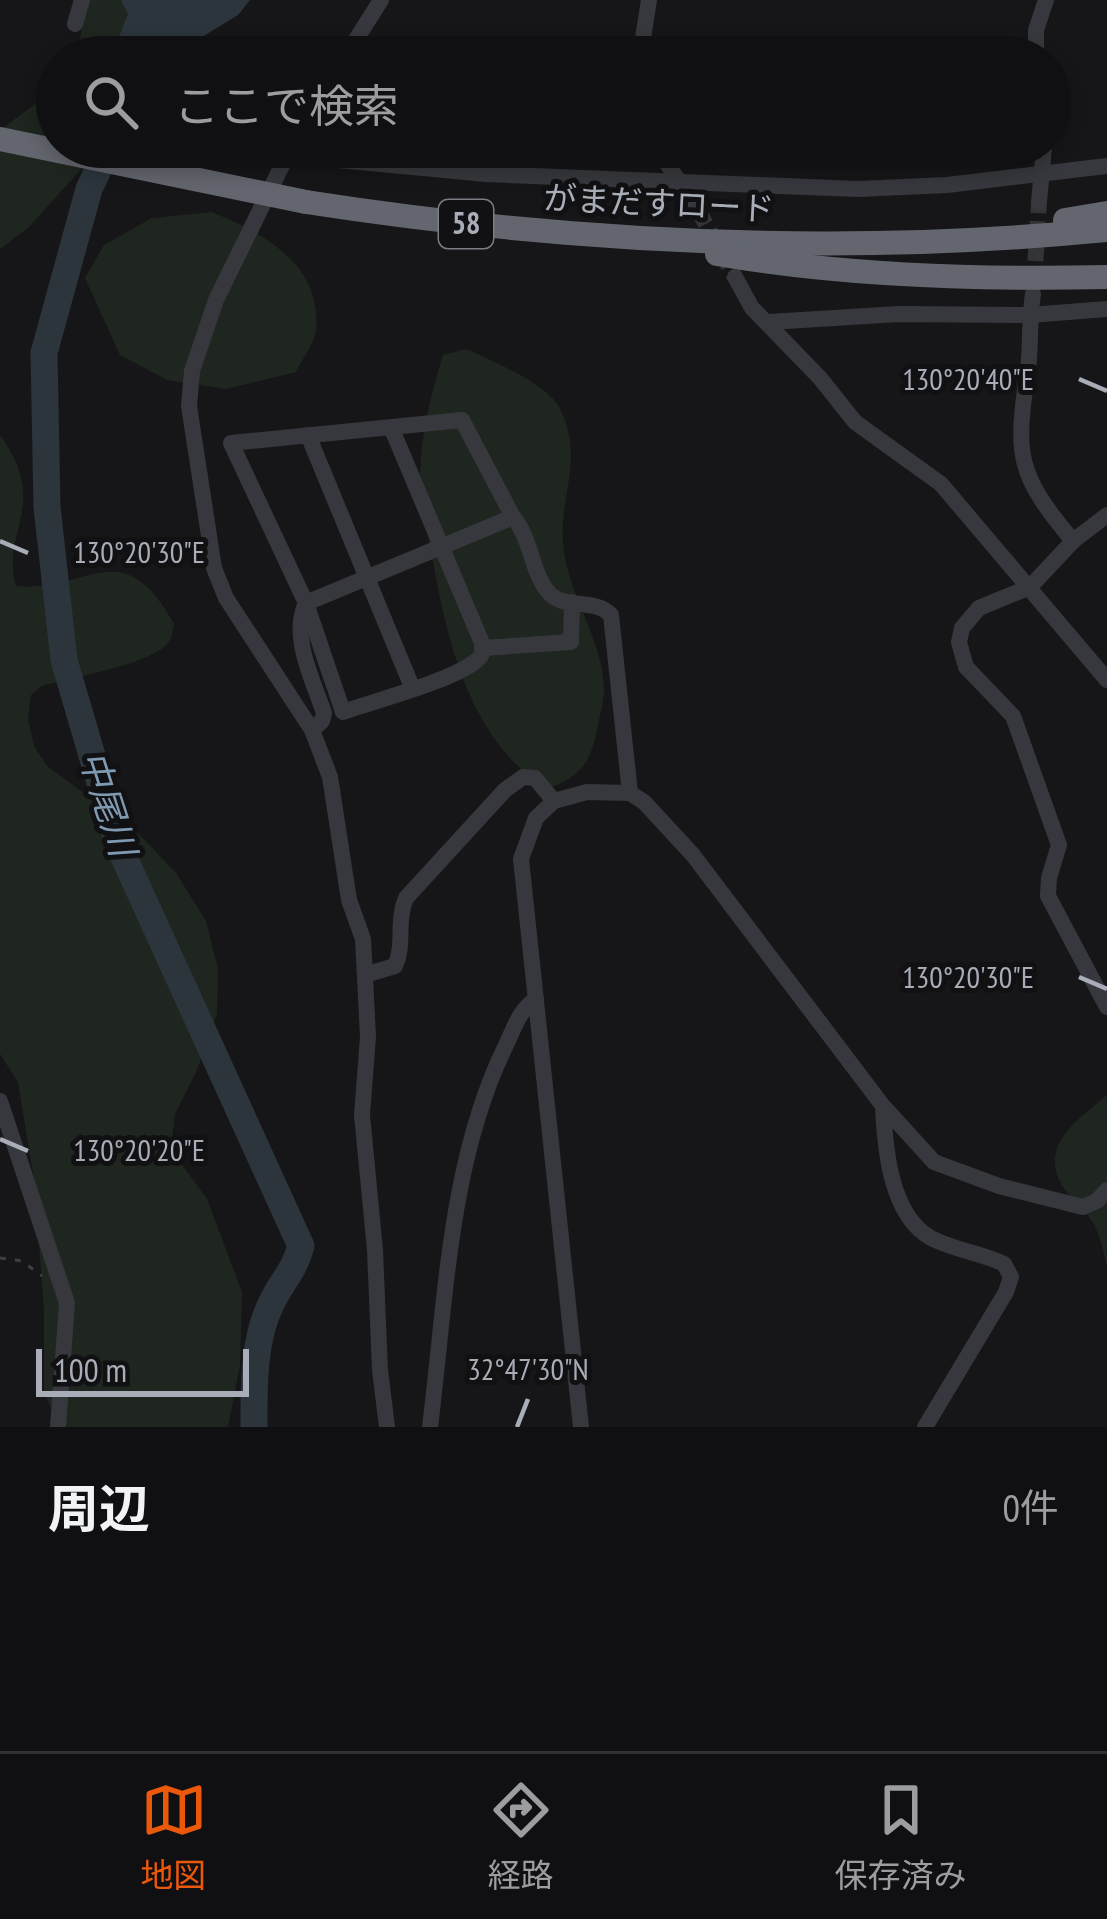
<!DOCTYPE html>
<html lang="ja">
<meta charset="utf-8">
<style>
body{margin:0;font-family:"PT Sans Narrow","Noto Sans JP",sans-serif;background:#19191b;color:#f1f3f6}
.scale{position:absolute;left:36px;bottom:30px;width:213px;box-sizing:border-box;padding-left:12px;border:6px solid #a8adb8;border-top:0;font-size:33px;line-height:42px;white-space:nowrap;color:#a8adb8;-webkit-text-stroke:9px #111113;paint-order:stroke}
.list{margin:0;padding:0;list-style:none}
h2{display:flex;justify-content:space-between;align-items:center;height:156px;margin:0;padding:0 48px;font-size:51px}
h2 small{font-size:39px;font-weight:400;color:#9c9d9f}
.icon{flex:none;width:66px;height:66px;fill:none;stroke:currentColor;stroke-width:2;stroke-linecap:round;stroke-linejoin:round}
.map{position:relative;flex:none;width:1107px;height:1427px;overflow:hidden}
.search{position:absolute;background:#101012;box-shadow:0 6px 18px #0003;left:36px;right:36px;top:36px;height:132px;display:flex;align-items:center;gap:30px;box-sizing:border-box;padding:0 42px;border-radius:66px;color:#9c9d9f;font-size:45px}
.sheet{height:324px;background:#101012}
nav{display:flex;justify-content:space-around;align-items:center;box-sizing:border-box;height:168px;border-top:3px solid #303032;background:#101012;font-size:33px;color:#9c9d9f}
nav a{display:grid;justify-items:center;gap:6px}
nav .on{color:#ea580c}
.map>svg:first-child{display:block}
.green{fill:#1e261f}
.water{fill:#2c353c}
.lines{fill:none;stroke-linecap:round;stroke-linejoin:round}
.river{stroke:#2c353c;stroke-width:27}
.minor-tunnel{stroke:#333438;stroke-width:16;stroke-dasharray:16 8;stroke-linecap:butt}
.path{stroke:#3d3f44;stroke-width:3;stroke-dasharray:6 9;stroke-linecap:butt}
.minor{stroke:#37383d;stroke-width:16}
.highway{stroke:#63666e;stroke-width:24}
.highway-bridge{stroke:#63666e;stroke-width:24}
.ticks{fill:none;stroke:#a8adb8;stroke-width:4.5}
.labels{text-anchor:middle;stroke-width:10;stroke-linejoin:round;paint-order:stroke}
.shield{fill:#111113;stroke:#7b7e86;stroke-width:3}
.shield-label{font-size:30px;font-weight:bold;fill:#a8adb8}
.street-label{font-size:33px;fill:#a8adb8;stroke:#111113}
.water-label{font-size:36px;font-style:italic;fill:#7f9bb3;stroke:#111113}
.ticks-label{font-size:30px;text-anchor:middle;fill:#a8adb8;stroke:#111113;stroke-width:10;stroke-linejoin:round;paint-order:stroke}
</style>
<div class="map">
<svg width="1107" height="1427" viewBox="0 0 1107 1427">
<rect width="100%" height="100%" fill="#161618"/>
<g class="green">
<polygon points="85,0 203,0 168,57 78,57"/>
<polygon points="57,88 57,147 101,147 28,228 0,249 0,130"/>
<path d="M212,212C263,233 322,264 316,329C315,343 302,359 296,372L226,389L167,380L120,355L85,278L104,245L152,218Z"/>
<path d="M466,349C492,361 545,382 559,407C587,459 556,499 564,552C571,598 601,639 604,685C605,700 599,716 597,731C589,765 581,776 547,789C469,740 447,641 432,556C428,532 419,506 420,483C420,438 430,397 443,355Z"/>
<path d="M0,435C51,505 0,531 16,586C91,592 122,531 174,624C173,629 172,638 169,642C152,665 70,677 42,686L31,695L28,719L34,746L47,766L137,832L176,873L206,921L218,969L217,1014L197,1070L175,1114L172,1138L180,1162L207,1199L242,1292L240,1365L228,1427H61L44,1394V1309L34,1180L18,1082L0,1054Z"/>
<path d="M1107,1095V1266C1103,1251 1100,1233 1092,1221C1083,1208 1069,1198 1062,1185C1039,1144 1078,1120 1107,1095Z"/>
</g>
<polygon class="water" points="121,0 250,0 238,15 194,42 190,57 111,57 128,14"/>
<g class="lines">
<path class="river" d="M109,147L89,189L44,353L47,507L64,660L118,844L301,1246C294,1272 281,1282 271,1304C253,1340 254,1388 254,1427"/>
<g class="minor-tunnel">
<polyline points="698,210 735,277"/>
<polyline points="1034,285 1039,202"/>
</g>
<polyline class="path" points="0,1258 22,1261 42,1276"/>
<g class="minor">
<polyline points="75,24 82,0"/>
<polyline points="345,57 381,0"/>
<polyline points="640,57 649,0"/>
<polyline points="1036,57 1036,30 1046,0"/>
<polyline points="291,147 216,300 192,371 189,406 214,568 226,598 312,730 330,777 349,900 363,939 368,1037 362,1115 375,1250 380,1370 387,1427"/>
<polyline points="650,147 664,159 698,210"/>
<polyline points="286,155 486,174 858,189 947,185 1107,166"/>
<polyline points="1039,202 1044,147"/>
<polyline points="735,277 752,308 820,378 855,422 941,484 1107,680"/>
<path d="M1033,294C1029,319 1031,344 1028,369C1015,455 1016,473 1073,541"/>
<polyline points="769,322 899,314 1030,315 1107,309"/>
<path d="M391,427L482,643C482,651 484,654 477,660C455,680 374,701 343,712L306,603L231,443L462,420L513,517C532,539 531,574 550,594C567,610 595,598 611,615L630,793"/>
<polyline points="308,435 412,687"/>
<polyline points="1107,515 1073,541 1030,587 979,608 962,628 959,642 966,667 1013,716 1059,845 1049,878 1048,896 1107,1007"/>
<polyline points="483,648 571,642 572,602"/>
<path d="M312,730L322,721L324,713C313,680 290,636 306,603L513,517"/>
<path d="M368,974L395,966C405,945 396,921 406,898L505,790L523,777L535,778L554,801"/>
<polyline points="0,1101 67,1303 58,1427"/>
<path d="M883,1107C885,1148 890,1215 931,1238C954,1250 981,1253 1004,1264L1011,1277L1006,1292L925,1427"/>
<path d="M430,1427C446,1300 449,1161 506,1045C514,1028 520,1009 536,999"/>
<polyline points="581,1427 521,859 536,818 554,801 587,792 630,793 644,802 693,855 883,1106 934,1162 999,1186 1083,1207 1097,1201 1107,1190"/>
</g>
<g class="highway">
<path d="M306,202C571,243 840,256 1107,230"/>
<polyline points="1065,220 1107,213"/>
<path d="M717,254C845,276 978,280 1107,277"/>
</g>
<polyline class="highway-bridge" points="0,139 306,202"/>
</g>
<path class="ticks" d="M1079,379L1107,391M0,541L28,553M1079,977L1107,989M0,1139L28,1151M517,1427L528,1399"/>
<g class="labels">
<rect class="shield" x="439" y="200" width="54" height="48" rx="9"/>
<g class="shield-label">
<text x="466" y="234">58</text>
</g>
<g class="street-label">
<text transform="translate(659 203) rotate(3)" y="12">がまだすロード</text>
</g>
<g class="water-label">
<text transform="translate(108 803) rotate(72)" y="13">中尾川</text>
</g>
</g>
<g class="ticks-label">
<text x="968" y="390">130°20'40"E</text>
<text x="139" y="563">130°20'30"E</text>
<text x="968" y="988">130°20'30"E</text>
<text x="139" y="1161">130°20'20"E</text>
<text x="528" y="1380">32°47'30"N</text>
</g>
</svg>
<div class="scale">100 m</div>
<div class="search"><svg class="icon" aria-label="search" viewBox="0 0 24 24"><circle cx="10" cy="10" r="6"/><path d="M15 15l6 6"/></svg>ここで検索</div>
</div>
<section class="sheet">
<h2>周辺<small>0件</small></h2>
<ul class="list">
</ul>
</section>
<nav>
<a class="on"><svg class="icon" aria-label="map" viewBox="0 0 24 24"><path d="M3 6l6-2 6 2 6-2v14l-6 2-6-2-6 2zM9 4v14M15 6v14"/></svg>地図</a>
<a><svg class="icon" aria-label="directions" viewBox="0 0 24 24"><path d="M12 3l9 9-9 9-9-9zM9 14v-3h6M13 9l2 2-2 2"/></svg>経路</a>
<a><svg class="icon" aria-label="saved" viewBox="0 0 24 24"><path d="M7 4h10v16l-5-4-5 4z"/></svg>保存済み</a>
</nav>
